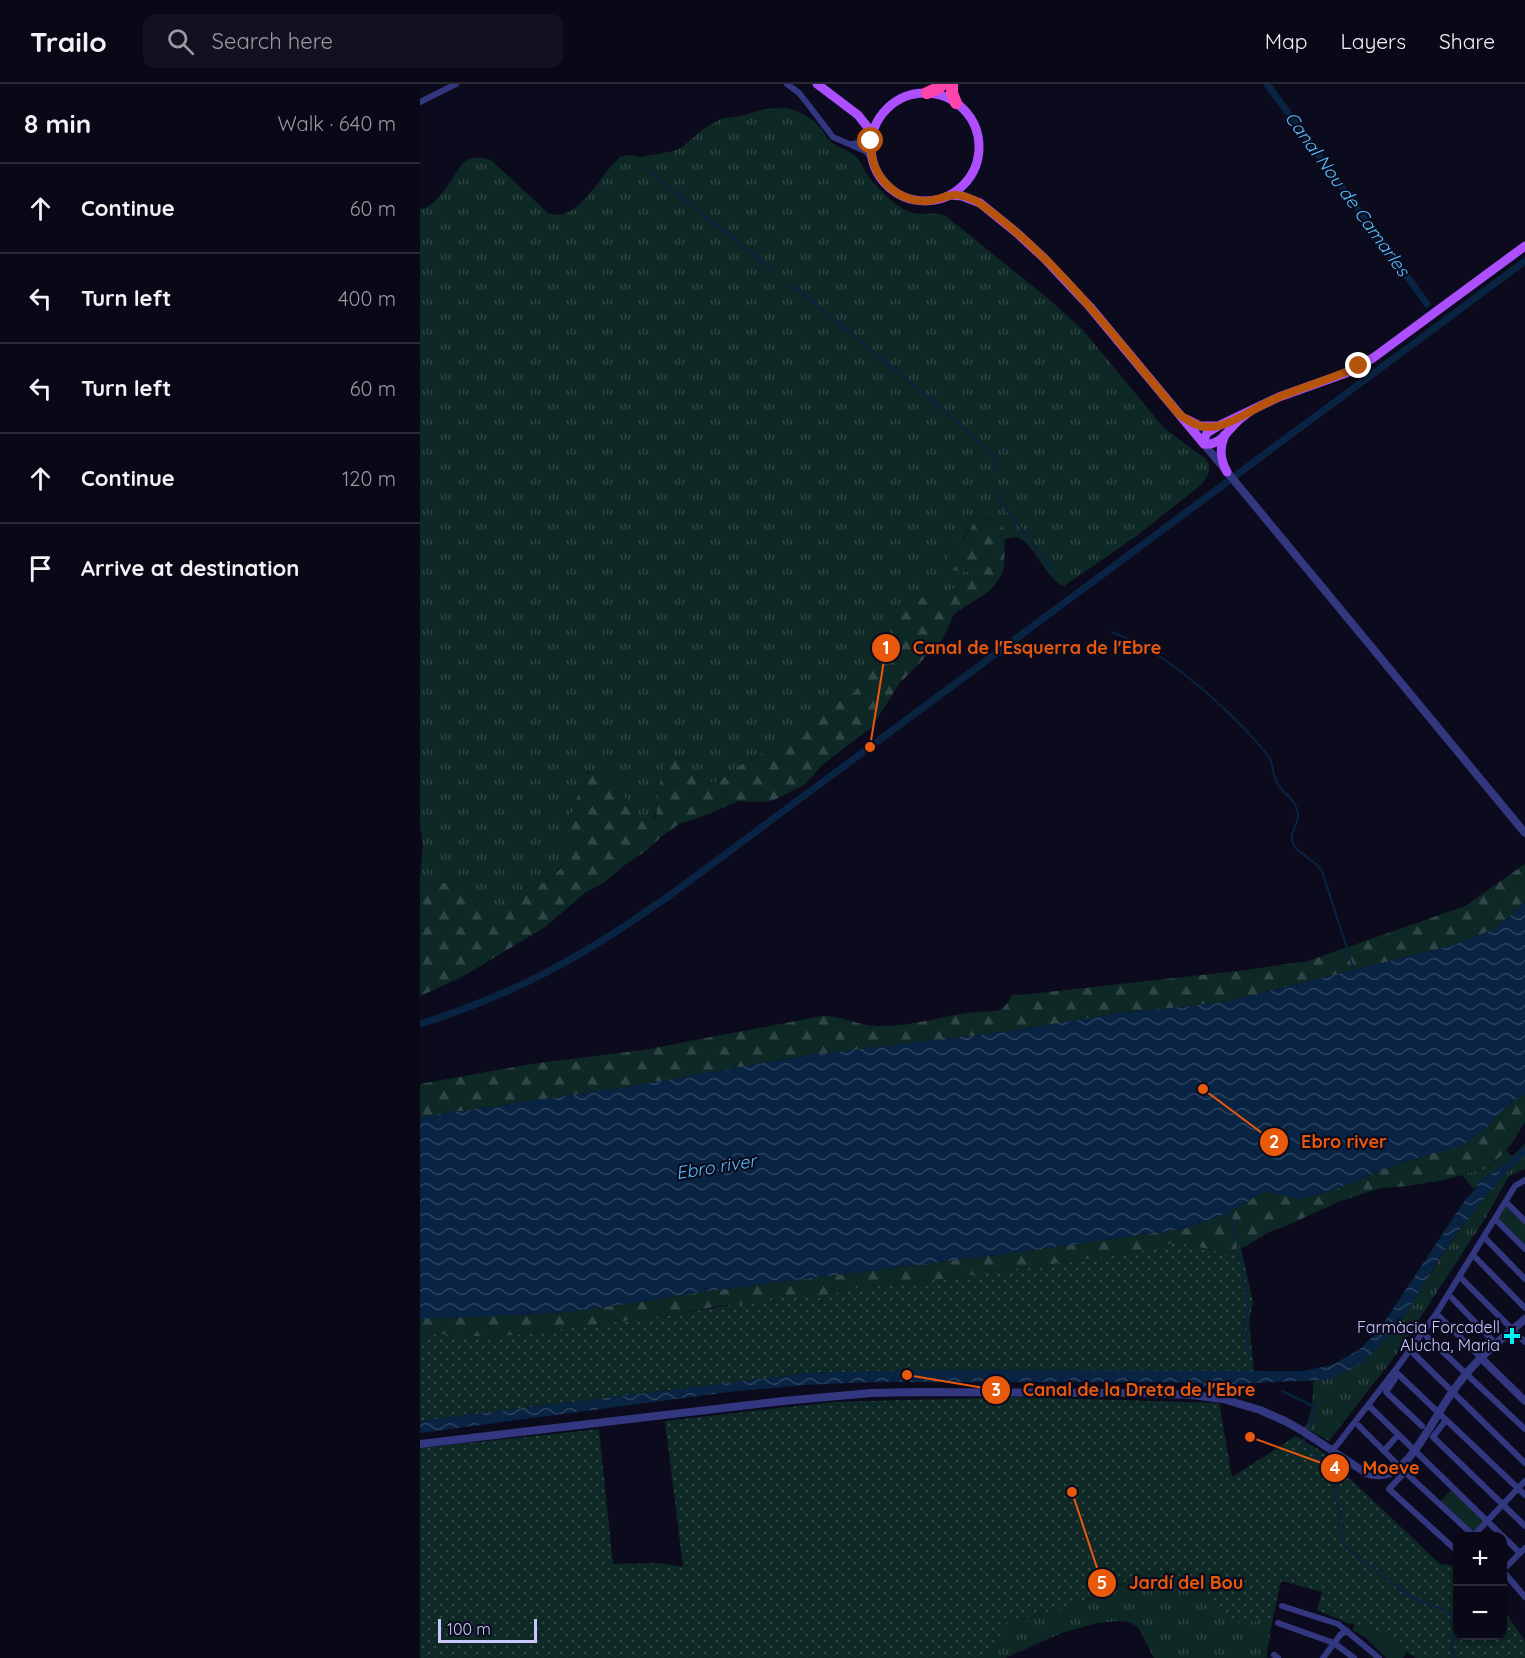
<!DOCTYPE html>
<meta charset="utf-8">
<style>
body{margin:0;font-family:Quicksand,sans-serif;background:#12111f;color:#f1f3f6}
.controls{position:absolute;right:18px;bottom:18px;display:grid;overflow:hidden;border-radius:12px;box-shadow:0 2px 4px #0004}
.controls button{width:54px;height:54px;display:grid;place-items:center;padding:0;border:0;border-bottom:2px solid #292935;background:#090816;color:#f1f3f6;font:30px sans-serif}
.scale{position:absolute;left:18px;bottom:15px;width:99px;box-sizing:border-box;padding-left:6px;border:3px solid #c9c8ff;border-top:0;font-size:16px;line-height:21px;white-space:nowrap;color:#c9c8ff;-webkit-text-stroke:4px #0c0b1e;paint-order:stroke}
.stop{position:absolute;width:18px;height:18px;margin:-14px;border:4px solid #b45309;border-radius:50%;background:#fff}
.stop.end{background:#b45309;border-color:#fff;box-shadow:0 2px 6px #0008}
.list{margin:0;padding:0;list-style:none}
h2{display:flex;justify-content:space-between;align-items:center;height:78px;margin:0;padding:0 24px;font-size:26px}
h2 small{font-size:20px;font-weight:400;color:#999aa1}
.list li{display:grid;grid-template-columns:39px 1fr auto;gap:18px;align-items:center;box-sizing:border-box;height:90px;padding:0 24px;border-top:2px solid #292935}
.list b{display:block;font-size:22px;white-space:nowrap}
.list em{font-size:20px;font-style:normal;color:#999aa1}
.icon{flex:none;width:33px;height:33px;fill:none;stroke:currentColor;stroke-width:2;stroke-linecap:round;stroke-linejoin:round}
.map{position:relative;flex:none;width:1105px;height:1574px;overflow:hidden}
header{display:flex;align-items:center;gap:36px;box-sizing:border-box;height:84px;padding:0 30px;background:#090816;border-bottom:2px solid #292935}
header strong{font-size:28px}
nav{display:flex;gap:33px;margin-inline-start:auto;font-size:21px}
.search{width:420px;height:54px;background:#12111f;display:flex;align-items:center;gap:15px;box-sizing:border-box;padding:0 21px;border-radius:12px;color:#999aa1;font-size:22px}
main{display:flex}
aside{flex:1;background:#090816}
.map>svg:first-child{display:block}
.grass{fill:url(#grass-tufts)}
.forest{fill:url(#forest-firs)}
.park{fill:#0e2825}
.garden{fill:url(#garden-dots)}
.water{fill:url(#water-waves)}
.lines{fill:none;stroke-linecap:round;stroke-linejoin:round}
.stream{stroke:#092443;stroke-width:2}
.canal{stroke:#092443;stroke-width:7}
.minor{stroke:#33377f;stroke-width:6}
.tertiary{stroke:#33377f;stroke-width:8}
.primary{stroke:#ae4fff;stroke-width:9}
.motorway{stroke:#ff43ad;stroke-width:12}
.route{stroke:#b45309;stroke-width:8}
.poi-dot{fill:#00eff3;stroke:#0c0b1e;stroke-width:2}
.labels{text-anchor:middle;stroke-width:4.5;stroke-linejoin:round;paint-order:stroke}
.poi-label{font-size:16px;fill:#c9c8ff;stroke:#0c0b1e;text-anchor:end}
.water-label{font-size:18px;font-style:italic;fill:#56bfff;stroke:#0c0b1e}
.leader{fill:none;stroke:#e8590c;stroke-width:2}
.callout-dot{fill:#e8590c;stroke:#0c0b1e;stroke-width:2}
.mark-label{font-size:18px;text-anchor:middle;font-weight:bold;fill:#fff}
.callout-label{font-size:18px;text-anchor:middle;font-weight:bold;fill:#e8590c;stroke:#0c0b1e;stroke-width:4.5;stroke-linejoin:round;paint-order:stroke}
</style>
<header>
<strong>Trailo</strong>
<div class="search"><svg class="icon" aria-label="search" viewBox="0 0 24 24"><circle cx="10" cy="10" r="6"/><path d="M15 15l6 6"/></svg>Search here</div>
<nav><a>Map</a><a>Layers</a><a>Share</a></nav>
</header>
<main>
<aside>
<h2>8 min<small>Walk · 640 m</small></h2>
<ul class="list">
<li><svg class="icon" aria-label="ahead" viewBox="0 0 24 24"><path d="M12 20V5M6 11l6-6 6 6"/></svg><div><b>Continue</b></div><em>60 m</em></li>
<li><svg class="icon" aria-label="left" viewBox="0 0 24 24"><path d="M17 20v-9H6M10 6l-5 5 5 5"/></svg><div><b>Turn left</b></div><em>400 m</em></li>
<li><svg class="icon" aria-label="left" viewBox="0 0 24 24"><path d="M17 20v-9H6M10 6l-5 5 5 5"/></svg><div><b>Turn left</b></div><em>60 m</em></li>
<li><svg class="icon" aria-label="ahead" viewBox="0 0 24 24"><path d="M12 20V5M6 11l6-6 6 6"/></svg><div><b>Continue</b></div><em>120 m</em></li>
<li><svg class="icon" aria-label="arrive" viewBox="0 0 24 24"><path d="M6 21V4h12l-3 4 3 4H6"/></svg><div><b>Arrive at destination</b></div></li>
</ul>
</aside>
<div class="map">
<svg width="1105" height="1574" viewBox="0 0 1105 1574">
<defs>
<pattern id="grass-tufts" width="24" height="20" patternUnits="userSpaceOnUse" patternTransform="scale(1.5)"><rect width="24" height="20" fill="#0e2825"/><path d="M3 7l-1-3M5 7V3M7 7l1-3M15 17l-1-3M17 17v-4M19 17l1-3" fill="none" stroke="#304646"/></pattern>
<pattern id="forest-firs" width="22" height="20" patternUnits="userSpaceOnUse" patternTransform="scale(1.5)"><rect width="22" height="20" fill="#0e2825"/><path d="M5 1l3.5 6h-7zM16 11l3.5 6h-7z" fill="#304646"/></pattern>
<pattern id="garden-dots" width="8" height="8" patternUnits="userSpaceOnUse" patternTransform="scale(1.5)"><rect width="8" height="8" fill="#0e2825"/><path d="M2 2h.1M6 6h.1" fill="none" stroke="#304646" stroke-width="1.8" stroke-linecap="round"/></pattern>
<pattern id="water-waves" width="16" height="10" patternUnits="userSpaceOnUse" patternTransform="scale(1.5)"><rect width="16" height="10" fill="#092443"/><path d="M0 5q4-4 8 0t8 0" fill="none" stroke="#2c425f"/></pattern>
</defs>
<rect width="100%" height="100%" fill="#0c0b1e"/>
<g class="grass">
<path d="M364,24C379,25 394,35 403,47C405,50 406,53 408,55C416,63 427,65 435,72C442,77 443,85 448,92C458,105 471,118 485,126C501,134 514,126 526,132L631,217L663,246L744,344L786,375C793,386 788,392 781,401L715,453L644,502C625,495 614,456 595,453C592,453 588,454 585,455C583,436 571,430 554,439L540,459L533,466L531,486L549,488L551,491L550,495L525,509L497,514L489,517L481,524L475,536L473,544L476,558L475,567L472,570L448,581L435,608L410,620L396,633L339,671L326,677L295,699L278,696L264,679L252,671C248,682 241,693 239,705C237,716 240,730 230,737C223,736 217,734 213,729C203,718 199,689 182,687C178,686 172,688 167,688L147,741L146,751L147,769L145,777L130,795L126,798L108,803L100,809L97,817L84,827L79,828H66L58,824L53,816L49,800L38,795L9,803L5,802L0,795L3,760L0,743V125C18,124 33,91 44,78C52,72 63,73 72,77L128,129C158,141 181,89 200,73L209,71L221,73L253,67L261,64L282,46L300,35L325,31L345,25Z"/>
<path d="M1105,1060V1085L1089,1092L1066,1133L975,1272L909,1357L885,1344C892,1328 894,1315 893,1297L904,1296L959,1263L976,1244L1025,1167L1059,1119L1090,1085L1084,1080L1081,1083L1056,1099L1058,1102L1054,1105L1041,1090C1063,1087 1072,1084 1086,1066L1092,1072Z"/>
<path d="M740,1486L763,1493L774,1503L791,1522L830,1538L845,1534H853L847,1567V1574H734L718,1543L709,1538L699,1537L678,1539L644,1548L585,1574H558C573,1565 580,1556 584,1539C615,1532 645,1524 675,1513C696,1504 717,1491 740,1486Z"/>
</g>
<g class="forest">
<path d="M571,435C578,437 584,443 585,450L584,483L581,491L574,502L568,508L534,530L523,555L479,600L452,643L402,681L386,700L352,717L339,718L319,717L286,731L259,740L241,753L227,766L206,780L182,800L166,808L125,843L42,893L0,912V790L2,799L9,803L38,795L47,797L49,800L53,816L58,824L66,828H79L84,827L97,817L100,809L108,803L127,798L140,785L145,777L147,769L146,751L147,741L165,692L171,686C187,682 200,699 205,712C207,718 208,724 213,729C219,735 232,742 236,731C238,723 238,715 239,707C240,696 243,682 248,671H252L264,679L278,696L291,699L299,697L326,677L339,671L396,633L409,620L435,608L448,581L472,570L475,567L476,558L473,544L475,536L481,524L489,517L497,514L525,509L550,495L551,491L549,488L531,486L526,478L530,469L543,456L554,439L561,436Z"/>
<path d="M1105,780V819L1075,845L1034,861L806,918L695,930L582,948L390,971L193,1005L0,1033V1000L111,980L223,966L402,932C421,931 438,942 457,942C490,943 522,932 554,928C562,927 575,929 582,925C586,922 590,914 593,910L601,911L818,887L888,877L1045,822Z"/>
<polygon points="1105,1011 1105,1038 1092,1059 1080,1073 1067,1084 1023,1096 987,1102 961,1104 942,1110 918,1118 866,1142 849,1148 826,1162 805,1169 756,1158 727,1166 655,1177 492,1199 430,1205 399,1214 298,1222 251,1231 104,1250 72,1253 12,1250 0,1253 0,1235 137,1229 221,1218 281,1208 599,1168 764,1145 807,1129 840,1110 848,1108 879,1115 914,1106 971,1082 1000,1074 1067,1044 1079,1029 1097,1014"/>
</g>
<g class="park">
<polygon points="1086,1122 1105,1140 1105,1162 1078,1135"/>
<polygon points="1032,1405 1065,1437 1053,1450 1020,1418"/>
<polygon points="935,1541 965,1549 971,1556 987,1568 983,1574 966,1574 945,1553 932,1546"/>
</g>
<g class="garden">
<polygon points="756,1158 805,1169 821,1164 833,1218 829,1237 834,1288 507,1286 388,1289 0,1337 0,1253 12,1250 72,1253 104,1250 251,1231 359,1213 399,1214 430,1205 492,1199 655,1177 727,1166"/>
<path d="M597,1313L799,1319L812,1393L876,1352L901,1367L1020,1480L1037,1482L1038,1552H1082L1083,1525L1105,1557V1574H995L971,1556L964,1549L925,1538L897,1526L902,1508L861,1497L853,1534C843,1534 835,1539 825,1539C799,1539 785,1513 769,1497C761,1492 749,1486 738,1487C720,1488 696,1504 678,1511C648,1524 616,1531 585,1539C580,1555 573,1566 558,1574H0V1364L179,1345L193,1480L237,1479L263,1483L245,1337L413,1318Z"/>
</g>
<g class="water">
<polygon points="1105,819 1105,1011 1097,1014 1079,1029 1067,1044 1042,1061 971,1082 914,1106 899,1110 879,1115 848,1108 840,1110 807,1129 764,1145 599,1168 281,1208 221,1218 137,1229 0,1235 0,1033 193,1005 390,971 582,948 695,930 806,918 1034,861 1075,845"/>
<path d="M1084,1079L1090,1085C1066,1111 1044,1138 1024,1168C1001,1203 974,1258 938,1281C928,1288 916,1292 904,1296L812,1300L796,1304L783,1303V1299L738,1298H452L384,1301L309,1308L0,1349V1337L388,1289L507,1286L883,1287L912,1281L939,1266L959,1246L1045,1116L1058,1102L1056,1099L1081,1083Z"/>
</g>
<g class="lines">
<g class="stream">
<polyline points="227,86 357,189"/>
<polyline points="372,201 518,321 577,374 577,386"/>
<polyline points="578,408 580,417 635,489"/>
<path d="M692,548C706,554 720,560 733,568C772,593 820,636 849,673C854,681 852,691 857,699C864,711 876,715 878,730C879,741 867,750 874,761C880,771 894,775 902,787L934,886"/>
<polyline points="810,1127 817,1157 828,1222 824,1245 829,1271"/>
<polyline points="862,1307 895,1323 894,1331 888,1347"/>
<polyline points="884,1355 884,1359 888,1365 910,1384 920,1431 921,1452 924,1460 929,1467 964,1492 987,1511 1025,1527 1038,1538"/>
<path d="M1035,1574C1026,1564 1033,1556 1038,1545"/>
</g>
<g class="canal">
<polyline points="847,0 1007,220"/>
<path d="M0,940C58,922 115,897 168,865C196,849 222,830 249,812L1105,177"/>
<polyline points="1083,1087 1105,1067"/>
</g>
<g class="minor">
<polyline points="367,0 379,9 387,19 413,53 445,67 452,73"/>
<polyline points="0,18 36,0"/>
<polyline points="432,60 443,58 452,53"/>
<polyline points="1086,1118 1105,1137"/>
<polyline points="1075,1135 1105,1165"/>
<polyline points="1064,1153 1105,1195"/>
<polyline points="1056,1174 1105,1224"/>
<polyline points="1042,1195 1105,1258"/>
<polyline points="1032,1214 1076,1260"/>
<polyline points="1020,1233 1060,1273"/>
<polyline points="1007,1253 1105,1345"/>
<polyline points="994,1270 1105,1379"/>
<polyline points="973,1289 975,1295 966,1308 1002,1342"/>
<polyline points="978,1290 1105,1411"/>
<polyline points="948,1321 1100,1469"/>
<polyline points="1026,1336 1013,1353 1105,1442"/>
<polyline points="939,1342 975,1378"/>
<polyline points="912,1366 917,1361 976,1285 1016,1230 1095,1102 1105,1096"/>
<polyline points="964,1367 978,1351"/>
<polyline points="1053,1452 1105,1397"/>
<polyline points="1038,1468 969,1405 985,1388 1054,1452"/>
<polyline points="1082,1486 1105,1513"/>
<polyline points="1083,1486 1105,1464"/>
<polyline points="862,1522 918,1540 959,1574"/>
<polyline points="858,1539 914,1559 934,1574"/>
<polyline points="854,1571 858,1574"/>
<polyline points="903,1574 921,1550 927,1547"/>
</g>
<g class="tertiary">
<polyline points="784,360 1105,749"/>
<polyline points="1060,1273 1105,1317"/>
<path d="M0,1360L363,1317L451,1309L496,1308L719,1309L772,1311L803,1315L840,1326L867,1338L881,1346L946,1389C956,1393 968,1392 977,1385C999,1369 1018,1326 1036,1303C1055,1276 1080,1256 1105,1235"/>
</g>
<g class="primary">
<polyline points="397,0 438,31 453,50"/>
<circle cx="505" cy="63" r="54"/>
<path d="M530,111L542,112L560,119L597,149L624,174L670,223L784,360C800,363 809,344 820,335C824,332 828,329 832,326"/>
<polyline points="766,335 780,342 795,342"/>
<path d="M805,351C799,364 800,375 807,388"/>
<polyline points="783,358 787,349 798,342 859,313 926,289 953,274 1105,162"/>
</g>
<g class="motorway">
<polyline points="532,0 532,9 536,19"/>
<polyline points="507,9 520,3 522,0"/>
</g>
</g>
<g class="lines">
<path class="route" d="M451,57C449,89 473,117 506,117C514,117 520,114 528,112C539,109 553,114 562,121C640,177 698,258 759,330C768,337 777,343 789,343C810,343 837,322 857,314C884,302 913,295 939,282"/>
</g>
<path class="poi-dot" d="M1089 1243h6v6h6v6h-6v6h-6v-6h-6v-6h6z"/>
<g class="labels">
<g class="poi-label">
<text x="1080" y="1249">Farmàcia Forcadell<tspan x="1080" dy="18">Alucha, Maria</tspan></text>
</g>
<g class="water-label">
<text transform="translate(927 110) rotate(54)" y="6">Canal Nou de Camarles</text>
<text transform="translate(296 1083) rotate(-9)" y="6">Ebro river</text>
</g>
</g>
<path class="leader" d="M450 663L466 564M783 1005L854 1058M487 1291L576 1306M830 1353L915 1384M652 1408L682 1499"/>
<g class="callout-dot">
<circle cx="450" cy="663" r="6"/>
<circle cx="783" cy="1005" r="6"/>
<circle cx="487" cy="1291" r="6"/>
<circle cx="830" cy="1353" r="6"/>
<circle cx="652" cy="1408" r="6"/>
<circle cx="466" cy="564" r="15"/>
<circle cx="854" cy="1058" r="15"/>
<circle cx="576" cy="1306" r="15"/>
<circle cx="915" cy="1384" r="15"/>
<circle cx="682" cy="1499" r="15"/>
</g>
<g class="mark-label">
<text x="466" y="570">1</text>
<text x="854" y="1064">2</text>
<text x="576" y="1312">3</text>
<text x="915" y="1390">4</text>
<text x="682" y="1505">5</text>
</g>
<g class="callout-label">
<text x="617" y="570">Canal de l'Esquerra de l'Ebre</text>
<text x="924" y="1064">Ebro river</text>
<text x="719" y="1312">Canal de la Dreta de l'Ebre</text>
<text x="971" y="1390">Moeve</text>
<text x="766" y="1505">Jardí del Bou</text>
</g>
</svg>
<div class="controls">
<button>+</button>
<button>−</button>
</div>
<div class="scale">100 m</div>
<div class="stop" style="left:451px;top:57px"></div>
<div class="stop end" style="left:939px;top:282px"></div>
</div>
</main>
